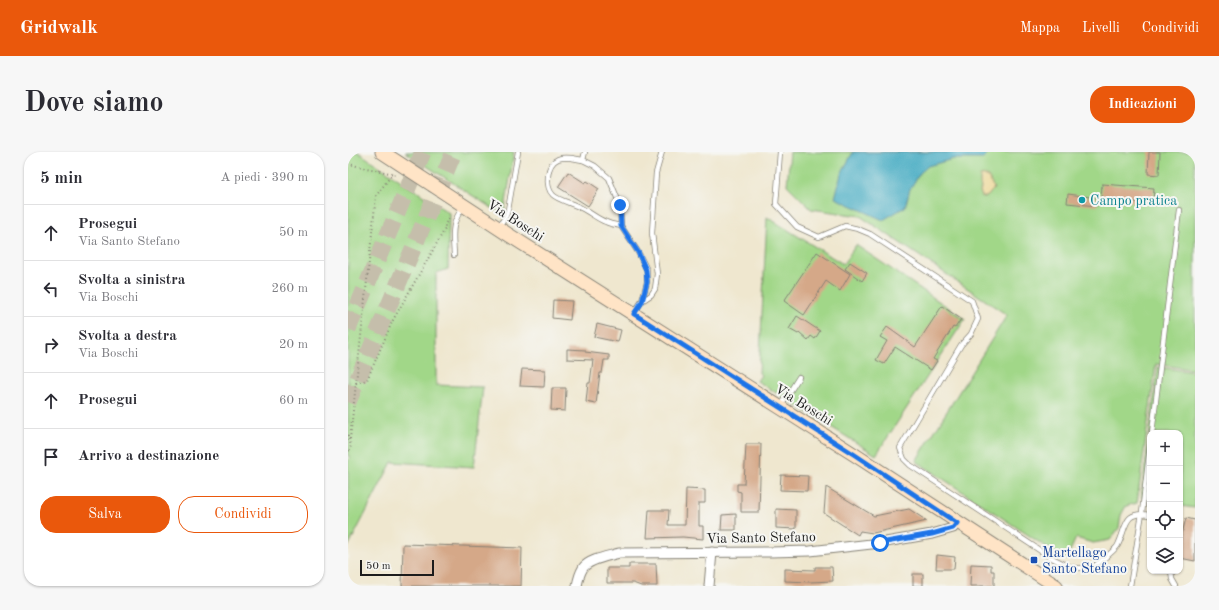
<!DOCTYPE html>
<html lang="it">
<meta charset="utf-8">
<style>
body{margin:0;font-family:"Old Standard TT",serif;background:#f7f7f7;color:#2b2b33}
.controls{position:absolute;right:12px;bottom:12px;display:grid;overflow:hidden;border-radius:8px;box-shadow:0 1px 3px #0004}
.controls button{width:36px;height:36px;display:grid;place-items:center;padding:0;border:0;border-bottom:1px solid #e1e1e2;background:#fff;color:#2b2b33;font:20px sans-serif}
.scale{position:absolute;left:12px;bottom:10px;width:74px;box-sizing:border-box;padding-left:4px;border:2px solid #1c1c1c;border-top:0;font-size:11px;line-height:14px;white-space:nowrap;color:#1c1c1c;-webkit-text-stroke:3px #f6f6f2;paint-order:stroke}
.stop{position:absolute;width:12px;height:12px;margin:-9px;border:3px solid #1a73e8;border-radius:50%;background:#fff}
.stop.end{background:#1a73e8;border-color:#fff;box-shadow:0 1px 4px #0008}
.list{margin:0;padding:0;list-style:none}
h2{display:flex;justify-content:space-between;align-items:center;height:52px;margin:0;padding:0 16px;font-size:17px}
h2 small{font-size:13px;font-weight:400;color:#7c7c81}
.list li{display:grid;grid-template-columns:26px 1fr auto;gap:12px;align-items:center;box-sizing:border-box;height:56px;padding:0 16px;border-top:1px solid #e1e1e2}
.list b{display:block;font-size:15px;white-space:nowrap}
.list p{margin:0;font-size:13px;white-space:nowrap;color:#7c7c81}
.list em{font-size:13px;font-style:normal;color:#7c7c81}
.actions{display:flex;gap:8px;padding:12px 16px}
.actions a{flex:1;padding:9px 0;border:1px solid #ea580c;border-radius:16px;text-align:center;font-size:14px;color:#ea580c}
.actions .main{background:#ea580c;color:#fff}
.icon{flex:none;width:22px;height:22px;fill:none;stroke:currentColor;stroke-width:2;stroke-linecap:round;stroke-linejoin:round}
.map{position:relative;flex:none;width:847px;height:434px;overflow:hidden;border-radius:16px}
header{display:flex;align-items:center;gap:24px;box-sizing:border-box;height:56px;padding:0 20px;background:#ea580c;color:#fff}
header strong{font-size:19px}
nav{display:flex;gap:22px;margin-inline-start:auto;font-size:14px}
.intro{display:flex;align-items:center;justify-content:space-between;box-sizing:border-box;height:96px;padding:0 24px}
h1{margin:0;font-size:28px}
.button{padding:10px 18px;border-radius:16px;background:#ea580c;color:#fff;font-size:14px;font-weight:700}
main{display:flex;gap:24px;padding:0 24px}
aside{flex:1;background:#fff;border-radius:16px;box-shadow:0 1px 3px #0004}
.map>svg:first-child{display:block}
.green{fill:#a1d788;stroke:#5e7a52}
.sand{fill:#eeda9e;stroke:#857b5d}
.water{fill:#42aac2;stroke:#2f636f}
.building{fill:#d5a888}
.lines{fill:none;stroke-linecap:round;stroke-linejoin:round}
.motorway-tunnel{stroke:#c5beab;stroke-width:17;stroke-dasharray:17 8;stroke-linecap:butt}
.service-casing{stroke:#868276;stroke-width:6}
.minor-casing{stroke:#868276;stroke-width:11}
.secondary-casing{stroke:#868276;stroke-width:15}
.path{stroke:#868276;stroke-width:2;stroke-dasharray:1 3;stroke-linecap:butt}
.service{stroke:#fff;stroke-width:4.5}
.minor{stroke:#fff;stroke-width:9}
.secondary{stroke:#ffe4c6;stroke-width:13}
.route{stroke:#1a73e8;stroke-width:5}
.culture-dot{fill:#0f9aa8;stroke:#f6f6f2;stroke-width:1.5}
.transit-dot{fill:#1a4fb4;stroke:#f6f6f2;stroke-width:1.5}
.labels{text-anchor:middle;stroke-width:4;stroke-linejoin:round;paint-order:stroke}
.culture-label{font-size:14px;fill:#0d838f;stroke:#f6f6f2;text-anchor:start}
.street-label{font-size:14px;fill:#1c1c1c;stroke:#f6f6f2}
.transit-label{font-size:14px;fill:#164399;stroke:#f6f6f2;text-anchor:start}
</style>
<header>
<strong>Gridwalk</strong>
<nav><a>Mappa</a><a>Livelli</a><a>Condividi</a></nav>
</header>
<div class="intro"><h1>Dove siamo</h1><a class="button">Indicazioni</a></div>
<main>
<aside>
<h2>5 min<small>A piedi · 390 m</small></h2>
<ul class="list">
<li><svg class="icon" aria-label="ahead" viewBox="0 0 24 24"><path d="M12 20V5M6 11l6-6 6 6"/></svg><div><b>Prosegui</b><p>Via Santo Stefano</p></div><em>50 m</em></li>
<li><svg class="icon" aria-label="left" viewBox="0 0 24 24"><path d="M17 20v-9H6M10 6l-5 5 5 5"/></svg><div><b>Svolta a sinistra</b><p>Via Boschi</p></div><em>260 m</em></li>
<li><svg class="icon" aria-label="right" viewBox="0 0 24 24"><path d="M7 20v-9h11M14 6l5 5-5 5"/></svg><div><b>Svolta a destra</b><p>Via Boschi</p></div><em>20 m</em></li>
<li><svg class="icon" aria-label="ahead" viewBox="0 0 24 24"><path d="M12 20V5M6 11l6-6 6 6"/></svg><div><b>Prosegui</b></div><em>60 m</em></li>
<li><svg class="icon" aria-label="arrive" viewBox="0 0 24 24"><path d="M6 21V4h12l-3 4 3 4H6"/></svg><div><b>Arrivo a destinazione</b></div></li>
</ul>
<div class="actions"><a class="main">Salva</a><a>Condividi</a></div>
</aside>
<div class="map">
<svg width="847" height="434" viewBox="0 0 847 434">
<rect width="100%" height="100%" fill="#f6f6f2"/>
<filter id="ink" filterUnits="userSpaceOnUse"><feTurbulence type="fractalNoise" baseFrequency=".025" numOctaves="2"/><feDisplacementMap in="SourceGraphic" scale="8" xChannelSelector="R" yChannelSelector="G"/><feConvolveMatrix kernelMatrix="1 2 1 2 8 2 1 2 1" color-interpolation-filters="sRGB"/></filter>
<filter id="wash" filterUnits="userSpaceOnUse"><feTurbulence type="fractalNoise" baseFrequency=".012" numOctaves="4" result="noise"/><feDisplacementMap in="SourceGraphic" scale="16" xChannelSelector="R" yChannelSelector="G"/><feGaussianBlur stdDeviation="0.9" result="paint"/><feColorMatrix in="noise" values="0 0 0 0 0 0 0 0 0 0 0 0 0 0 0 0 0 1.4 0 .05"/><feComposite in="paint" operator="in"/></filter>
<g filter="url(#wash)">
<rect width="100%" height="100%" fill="#efe7cf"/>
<g class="green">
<polygon points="0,0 10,0 101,61 100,117 88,121 88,233 135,235 126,315 44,310 0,395 0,309 2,305 0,304"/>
<polygon points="57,0 166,0 157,57 153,62"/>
<polygon points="442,0 847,0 847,218 808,212 789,351 778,354 773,363 771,376 762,388 745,391 728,386 718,408 568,309 659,163 512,64 463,57 439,33"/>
<polygon points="419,65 495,112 508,93 617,167 528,303 409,229 413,223 411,221"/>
<polygon points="810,215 847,220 847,356 832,354 832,281 802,281 802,350 794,346 794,340"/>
</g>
<path class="sand" d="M632,24C644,22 640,30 646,35L645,38L642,41L641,43L638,45H634L632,39L633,36L632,32Z"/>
<polygon class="water" points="505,0 641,0 635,7 605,7 580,14 572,21 562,37 557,55 535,68 487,46 493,22"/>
<g id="blocks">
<g class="building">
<polygon points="801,0 812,0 811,23 800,22"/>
<polygon points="220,20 237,31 239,29 251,37 240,54 210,35"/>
<polygon points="754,32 806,36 805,51 753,48"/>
<polygon points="720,42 750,46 749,54 719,51"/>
<polygon points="469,100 502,122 492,139 478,129 456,163 436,149"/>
<polygon points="502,110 519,121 514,129 497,117"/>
<polygon points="205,148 224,149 222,168 204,166"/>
<polygon points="594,154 613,167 607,176 605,175 585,207 589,209 583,218 547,195 536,212 528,208 539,189 532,185 539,175 567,195"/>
<polygon points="449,164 472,179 467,187 463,184 460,188 451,180 450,182 441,177"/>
<polygon points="249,172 273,178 270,190 246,185"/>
<polygon points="219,197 237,198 237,200 261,203 261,208 256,208 254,221 252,221 248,252 238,250 240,231 242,231 245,208 219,207"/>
<polygon points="174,217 197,218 196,235 172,234"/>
<polygon points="204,236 218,236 217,259 203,258"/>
<polygon points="398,292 413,292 411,360 393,360 393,340 389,339 389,332 396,332"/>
<polygon points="433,323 460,324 459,339 432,338"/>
<polygon points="478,335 526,364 561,357 579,369 525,381 512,379 510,383 476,361"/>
<polygon points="338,337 357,338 357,351 351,351 351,374 355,374 355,387 335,385 299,386 301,358 321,358 320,373 337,373"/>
<polygon points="428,357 448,358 448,377 428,376"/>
<polygon points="388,362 388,378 373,378 374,363"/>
<polygon points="838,366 847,368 847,409 832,406 832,390"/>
<polygon points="55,392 174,396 173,434 54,434"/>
<polygon points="589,403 607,405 606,417 588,417"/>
<polygon points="281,412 308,412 309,434 293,434 285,431 259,431 259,416 281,416"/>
<polygon points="623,412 643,413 643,419 646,419 646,434 622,434"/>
<polygon points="467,415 484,415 485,429 462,430 437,429 437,417 467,418"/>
<rect x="565" y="422" width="10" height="12"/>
</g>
</g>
</g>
<g filter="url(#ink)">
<use href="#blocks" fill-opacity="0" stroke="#868276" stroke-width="1"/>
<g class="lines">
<g class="motorway-tunnel">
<polyline points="0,177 75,0"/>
<polyline points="0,250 106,0"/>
</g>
<g class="service-casing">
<g id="service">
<polyline points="237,0 235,8 247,14 261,26 272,53 273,74 290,100 299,118 299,130 294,149"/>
<path d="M432,0L428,52L449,75L471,85L497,74L510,77L522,82L624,149L630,167L623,182L613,193L552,296L556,307L562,313L702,405L718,413L727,416H744C750,411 767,399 770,393C779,375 775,358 802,363"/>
<path d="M235,8C228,7 218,4 210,7C198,12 197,35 205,43C210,48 226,52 233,56C242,60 249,67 258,70C262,72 268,73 273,74"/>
<polyline points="151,74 158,64 160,58 170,0"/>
<path d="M106,103C105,82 102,72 116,54"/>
<polyline points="286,161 294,149 303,143 307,137 309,122 304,81 308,21 314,0"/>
<polyline points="433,254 451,225"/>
<polyline points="804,281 831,58"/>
<polyline points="823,419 824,427 828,434"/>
<polyline points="782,434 794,361 802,294"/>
</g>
</g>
<g class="minor-casing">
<g id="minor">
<path d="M229,434C230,428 232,421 235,416C241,407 262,404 271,401L422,400L462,399L532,391L584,382L605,376L609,371"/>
<polyline points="361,434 364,400"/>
</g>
</g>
<g class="secondary-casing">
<polyline id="secondary" points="34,0 161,83 507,303 708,434"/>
</g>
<g class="path">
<polyline points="0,12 46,22"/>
<polyline points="8,231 19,228 45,168 97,77 97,72 102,65"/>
<polyline points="0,283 3,294 0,301"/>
<polyline points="2,287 28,44 42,25 47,22"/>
</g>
<use href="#service" class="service"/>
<use href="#minor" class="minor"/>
<use href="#secondary" class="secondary"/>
</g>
</g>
<g class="lines" filter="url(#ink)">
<polyline class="route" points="272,53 273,74 290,100 298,118 299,130 294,150 286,162 507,303 609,371 605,376 584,382 532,391"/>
</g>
<circle class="culture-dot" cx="734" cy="48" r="4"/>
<rect class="transit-dot" x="682" y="404" width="8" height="8" rx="2"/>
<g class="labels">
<g class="culture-label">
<text x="742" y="53">Campo pratica</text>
</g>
<g class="street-label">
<text transform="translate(168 68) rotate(33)" y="5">Via Boschi</text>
<text transform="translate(456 252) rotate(32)" y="5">Via Boschi</text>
<text transform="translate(413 385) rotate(-1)" y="5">Via Santo Stefano</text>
</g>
<g class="transit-label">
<text x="694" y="405">Martellago<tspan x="694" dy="16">Santo Stefano</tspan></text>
</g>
</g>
</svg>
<div class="controls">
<button>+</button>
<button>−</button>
<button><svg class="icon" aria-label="locate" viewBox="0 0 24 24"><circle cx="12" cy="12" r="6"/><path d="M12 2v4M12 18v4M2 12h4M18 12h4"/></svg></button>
<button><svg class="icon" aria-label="layers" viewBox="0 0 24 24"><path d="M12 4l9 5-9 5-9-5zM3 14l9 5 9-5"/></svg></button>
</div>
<div class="scale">50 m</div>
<div class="stop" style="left:532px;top:391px"></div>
<div class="stop end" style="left:272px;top:53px"></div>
</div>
</main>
